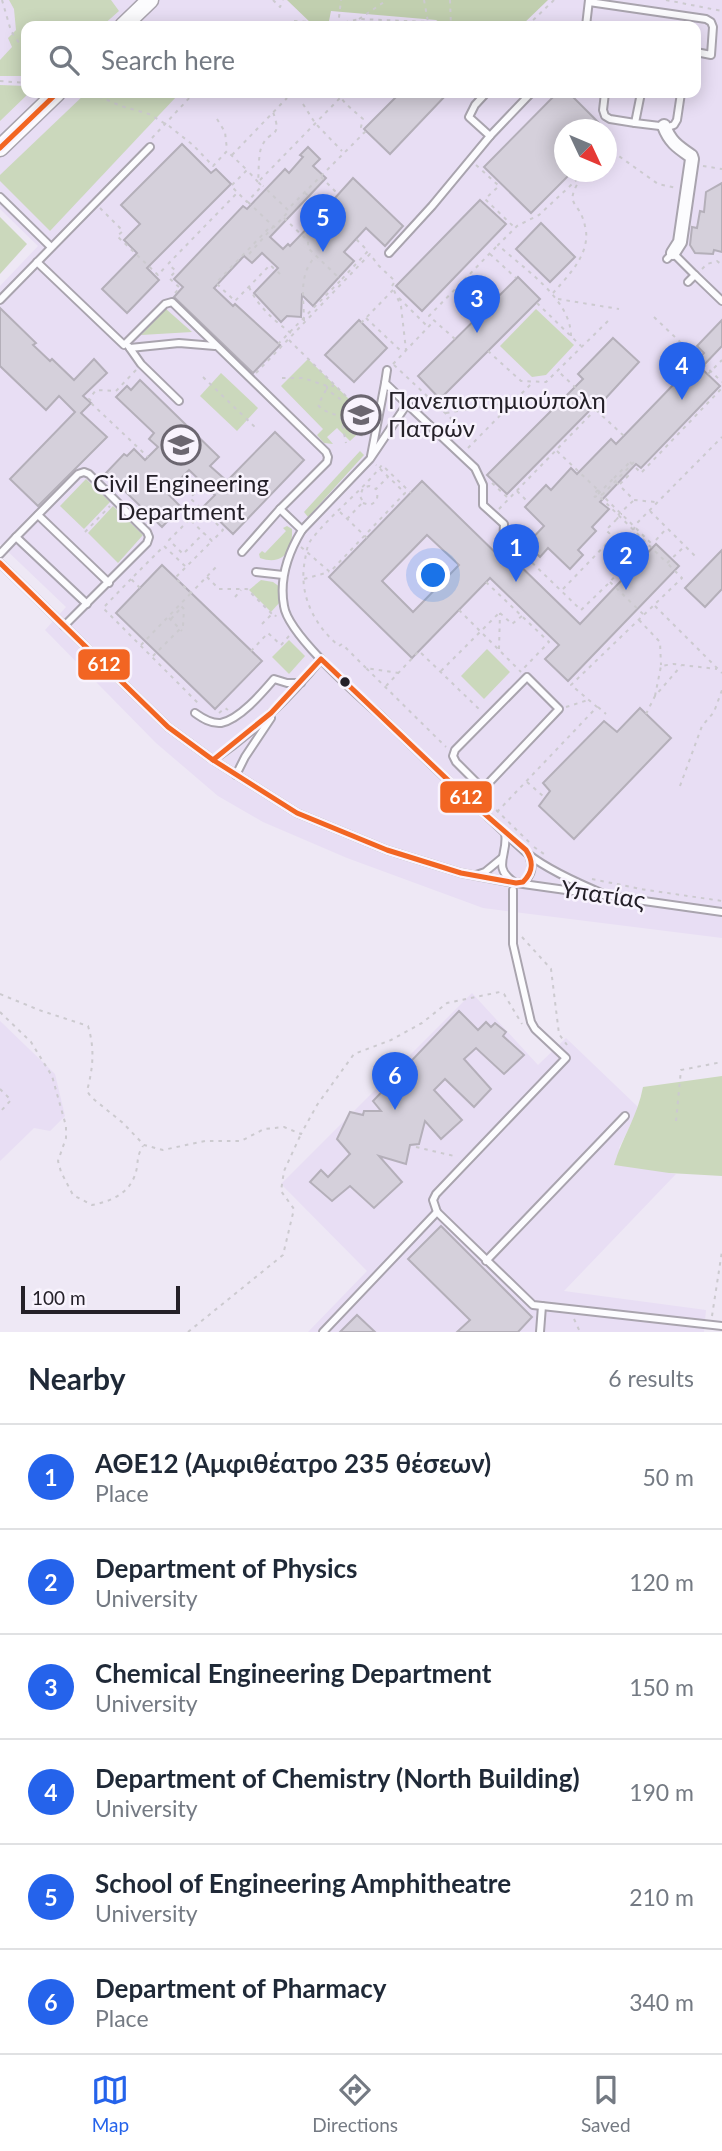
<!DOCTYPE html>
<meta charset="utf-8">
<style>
body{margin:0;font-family:Lato,sans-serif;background:#f2f2f3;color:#1f2937}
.compass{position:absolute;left:554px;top:119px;width:63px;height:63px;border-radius:50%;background:#fff;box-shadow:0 4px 18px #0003;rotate:134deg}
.scale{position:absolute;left:21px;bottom:18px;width:159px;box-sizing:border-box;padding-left:7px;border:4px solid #242028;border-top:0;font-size:19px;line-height:24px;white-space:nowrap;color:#242028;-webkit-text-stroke:5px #f8f3fd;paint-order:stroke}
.you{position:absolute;left:434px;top:576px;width:24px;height:24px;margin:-18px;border:5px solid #fff;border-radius:50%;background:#1a73e8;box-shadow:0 0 0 10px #1a73e833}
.badge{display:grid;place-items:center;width:46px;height:46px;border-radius:50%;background:#2563eb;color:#fff;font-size:23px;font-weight:700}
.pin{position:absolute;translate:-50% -58px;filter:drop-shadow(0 2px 4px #0008)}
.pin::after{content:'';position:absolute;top:37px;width:24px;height:21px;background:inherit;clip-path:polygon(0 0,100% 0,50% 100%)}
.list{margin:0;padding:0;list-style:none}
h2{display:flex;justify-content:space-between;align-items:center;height:91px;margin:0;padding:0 28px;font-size:30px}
h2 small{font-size:23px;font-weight:400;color:#747a83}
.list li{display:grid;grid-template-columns:46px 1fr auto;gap:21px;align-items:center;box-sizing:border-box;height:105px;padding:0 28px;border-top:2px solid #e0e1e3}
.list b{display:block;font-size:26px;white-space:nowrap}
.list p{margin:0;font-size:23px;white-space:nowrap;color:#747a83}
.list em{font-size:23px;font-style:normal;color:#747a83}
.icon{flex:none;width:38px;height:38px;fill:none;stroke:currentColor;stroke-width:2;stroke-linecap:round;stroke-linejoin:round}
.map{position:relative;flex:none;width:722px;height:1332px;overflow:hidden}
.search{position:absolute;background:#fff;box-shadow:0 4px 18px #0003;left:21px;right:21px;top:21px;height:77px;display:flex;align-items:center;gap:18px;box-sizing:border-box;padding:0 24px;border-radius:14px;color:#747a83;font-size:26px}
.sheet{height:721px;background:#fff}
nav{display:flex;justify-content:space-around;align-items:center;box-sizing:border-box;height:98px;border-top:2px solid #e0e1e3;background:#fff;font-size:19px;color:#747a83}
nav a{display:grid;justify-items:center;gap:4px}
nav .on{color:#2563eb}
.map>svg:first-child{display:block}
.built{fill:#e8def4;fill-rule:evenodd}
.green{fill:#cbd8bc}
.forest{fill:#c1cfaf}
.building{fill:#d5d0db;stroke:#b4afb9;stroke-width:2;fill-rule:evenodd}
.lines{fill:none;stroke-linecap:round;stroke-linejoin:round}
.lane-casing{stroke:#a9a4ae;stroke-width:10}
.street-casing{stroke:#a9a4ae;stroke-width:16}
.secondary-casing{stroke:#a9a4ae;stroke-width:19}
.path{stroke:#cccacf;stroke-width:2;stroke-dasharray:3.5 5;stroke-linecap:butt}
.lane{stroke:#fcfcfe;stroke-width:6}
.street{stroke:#fcfcfe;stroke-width:12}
.secondary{stroke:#fcfcfe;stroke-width:16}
.path-bridge{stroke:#cccacf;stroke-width:2;stroke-dasharray:3.5 5;stroke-linecap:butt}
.bus-1-casing{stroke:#f8f3fd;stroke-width:10}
.bus-1{stroke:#f26522;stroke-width:5}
.bus-dot{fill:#242028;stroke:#f8f3fd;stroke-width:2.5}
.labels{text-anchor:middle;stroke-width:5;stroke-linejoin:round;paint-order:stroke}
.poi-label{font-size:24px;fill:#242028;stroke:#f8f3fd;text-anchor:start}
.street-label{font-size:24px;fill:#242028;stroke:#f8f3fd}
.line-badge{stroke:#f8f3fd;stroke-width:2.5}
.badge-label{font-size:19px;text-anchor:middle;font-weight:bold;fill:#fff}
</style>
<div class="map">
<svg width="722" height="1332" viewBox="0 0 722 1332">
<rect width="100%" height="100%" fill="#eee8f5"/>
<g class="built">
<path d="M0,0H722V938L483,908L347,858L263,822L218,796L156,743L45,630L66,607L0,544V286L38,246L0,209ZM26,26H696V93H26ZM564,130H606V172H564Z"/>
<polygon points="472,993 538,1065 566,1038 639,1108 619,1148 669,1173 676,1174 564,1291 706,1310 704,1332 308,1332 367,1271 281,1184"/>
<polygon points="0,1021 55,1074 65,1116 50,1131 34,1128 0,1161"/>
</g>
<g class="green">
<polygon points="9,0 111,0 119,11 102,26 26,26 26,76 0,76 0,60 12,47 8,38 16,30 14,9"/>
<polygon points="0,85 26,86 26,93 29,93 0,121"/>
<polygon points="86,93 171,93 176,97 50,231 0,181 0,175"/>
<polygon points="0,217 27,244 0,274"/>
<polygon points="166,309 192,332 141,335"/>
<polygon points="536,309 574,345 546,375 532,377 500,346"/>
<polygon points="308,359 350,400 367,404 366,426 350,441 337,428 327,437 333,444 324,443 317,435 323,429 281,386"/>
<polygon points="221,373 258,408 237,431 200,396"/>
<polygon points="360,451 364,455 308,517 304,512"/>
<polygon points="86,479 110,502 84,529 60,506"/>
<polygon points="113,506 143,535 118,563 88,533"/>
<path d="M287,526L292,529C293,551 283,566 260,558L259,554L262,551L265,553L286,531L283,528Z"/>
<polygon points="261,580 273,582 280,587 280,602 271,612 249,590"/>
<polygon points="289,640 305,656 289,674 272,657"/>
<polygon points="487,649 510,672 484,699 461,676"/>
<path d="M722,1076V1176L669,1173L614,1165C622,1138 638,1115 643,1087Z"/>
</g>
<polygon class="forest" points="287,0 548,0 521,26 445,26 436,20 331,11 328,26 314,26"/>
<g class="building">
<polygon points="400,93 448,93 390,154 364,129"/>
<polygon points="557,93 569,93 606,130 564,130 564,172 572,172 531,213 484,167"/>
<polygon points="182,144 211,173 216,169 231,184 147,268 159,280 127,313 102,289 137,253 124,240 140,224 121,205"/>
<polygon points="308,147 320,159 313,166 326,178 270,237 283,249 288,244 290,246 317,218 321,221 339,202 335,198 353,178 403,226 385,246 366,228 344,252 354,261 330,287 313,306 302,295 301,317 287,316 281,322 254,293 278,268 262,253 252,263 244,256 214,288 233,306 235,304 280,345 253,373 174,297 183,287 174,279 243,206 247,209 285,169 289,173 303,157 300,155"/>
<polygon points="722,183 722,252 714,250 713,254 695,253 690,245 692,227 697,228 700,211 704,212 706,192"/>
<polygon points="480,200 506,224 422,311 396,286"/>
<polygon points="541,223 575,257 550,282 516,249"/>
<polygon points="518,277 540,299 440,399 418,376"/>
<polygon points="0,308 36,343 33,345 50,361 52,359 74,380 94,359 107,373 83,396 91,403 81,413 107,437 38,506 10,479 75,412 59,396 46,410 0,366"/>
<polygon points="359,320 387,348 354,382 325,355"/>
<polygon points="722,320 722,346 701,368 720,386 641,468 636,464 600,502 609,509 592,527 596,531 578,550 583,555 570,569 548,548 540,557 527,544 544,526 525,507 546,485 551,490 571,468 577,474 611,439 616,444 704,353 697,346"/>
<polygon points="613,338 639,362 605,399 603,397 507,494 487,475 583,379 578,374"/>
<polygon points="140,380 219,457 210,466 227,481 275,432 304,460 233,534 204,506 215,495 189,470 167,493 181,507 162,527 106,473 124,454 127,456 134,449 145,460 158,447 149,439 154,433 116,397 127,386 131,390"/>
<path d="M422,481L505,562L510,556L580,624L656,544L679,566L568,681L545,659L559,645L490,578L412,658L329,577ZM427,535L459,565L413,612L382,581Z"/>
<polygon points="722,550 722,589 705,607 685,588"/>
<polygon points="162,565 262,661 215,709 116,613"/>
<polygon points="640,708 671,738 574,839 539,806 550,791 543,783 604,721 617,732"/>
<polygon points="459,1011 478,1030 486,1022 491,1027 495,1023 506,1032 503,1036 524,1055 504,1074 476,1048 464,1059 491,1089 474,1107 445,1079 434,1090 462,1120 441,1139 425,1121 419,1144 410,1145 406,1164 379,1156 402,1182 374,1208 350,1186 332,1201 310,1182 321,1170 328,1177 350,1154 337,1139 350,1112 363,1115 364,1111 381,1111 373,1101"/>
<polygon points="441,1226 532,1317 518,1332 457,1332 470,1320 408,1259"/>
<polygon points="357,1315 375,1332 340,1332"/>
</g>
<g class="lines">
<g class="lane-casing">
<g id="lane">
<polyline points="589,2 706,19 711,22 713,27 711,55 696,52"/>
<polyline points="586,26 589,0"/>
<polyline points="486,93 475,105 469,117 490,136 531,93"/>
<polyline points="605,93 603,110 605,116 610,119 635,123"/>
<polyline points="641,93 635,123 668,127 674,125 677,120 681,93"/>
<polyline points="0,197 51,247"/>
<polyline points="389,253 432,206 490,136"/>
<polyline points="667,259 673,253 695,275"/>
<path d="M37,262L124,345L165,304L172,302L326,452L328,457L327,462L280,509L302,530C288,553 279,579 284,606C288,635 359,696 382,717C412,746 441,774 471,802C491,818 508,837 528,854C548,870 582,885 606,895"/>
<polyline points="688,282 695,275 722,301"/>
<polyline points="0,300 150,147"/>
<polyline points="129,347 141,364 179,401"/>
<polyline points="130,348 179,343 215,346"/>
<polyline points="407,404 475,468 483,485 483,505 504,524 503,545"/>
<polyline points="371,456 385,383"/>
<polyline points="38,515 109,583"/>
<polyline points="302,530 370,459 407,404 385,383 387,370"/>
<polyline points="16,537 78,474 84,472 89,474 147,532 149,537 147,543 64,626"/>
<polyline points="242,552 280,509"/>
<polyline points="0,554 16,537 87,604"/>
<polyline points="0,563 168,727 213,760 297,813 387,850 461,873 509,882 722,912"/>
<polyline points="256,572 283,575"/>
<path d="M195,713C202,718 211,724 221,723C240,719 262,693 274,679L287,683H301"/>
<path d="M213,760C256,730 288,699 321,659"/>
<polyline points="236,775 245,757 271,718"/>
<polyline points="471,802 483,789 559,709 527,677 455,750 453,756 456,762 483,789"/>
<path d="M505,833C509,854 491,867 514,882"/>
<polyline points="476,875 485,872 502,858"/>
<path d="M518,883L523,882C533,874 533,866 529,855"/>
<polyline points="437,1212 433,1200 436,1194 566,1058 535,1029 531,1022 513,944 513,890"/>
<polyline points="486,1261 625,1116"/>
<polyline points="323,1332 437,1212 533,1305 722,1326"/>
<polyline points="540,1332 542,1306"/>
</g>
</g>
<g class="street-casing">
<path id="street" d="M664,126C670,142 678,147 691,156L692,159L680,242L673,253"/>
</g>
<g class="secondary-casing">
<g id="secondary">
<polyline points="123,26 150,0"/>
<polyline points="0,148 57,93"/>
</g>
</g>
<g class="path">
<polyline points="2,0 11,31 26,53"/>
<polyline points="273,0 280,7 283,0"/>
<polyline points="424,0 428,22 434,26"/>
<polyline points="450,0 451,26"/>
<polyline points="666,0 722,11"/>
<polyline points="359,19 387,0"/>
<polyline points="294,21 338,24 359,19 428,22"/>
<polyline points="338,26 341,0"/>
<polyline points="527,26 554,0"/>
<polyline points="0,81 26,83"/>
<polyline points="91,93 121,106 149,114 169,126 193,145 213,166 227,151 247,170"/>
<polyline points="337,93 346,104 363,119 361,127 363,133"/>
<polyline points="303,104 315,123 342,151"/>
<polyline points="217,119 225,132 227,150"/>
<polyline points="152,138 192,95"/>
<polyline points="606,152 609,149 658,184 677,188"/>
<polyline points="232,155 287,98"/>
<polyline points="476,165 499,186 485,199 514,227"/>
<polyline points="703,166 722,169"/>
<polyline points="321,177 338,194"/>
<polyline points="260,180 340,98"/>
<path d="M258,182L247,170L231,186L247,202L262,186L258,182C259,173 258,153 262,146C270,128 283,140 273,112"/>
<polyline points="305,193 328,213"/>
<polyline points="248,202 274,227 289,211 263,186"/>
<polyline points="291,206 366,131"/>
<polyline points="100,208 123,231 117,236 158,275 167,265"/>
<polyline points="284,218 308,241 308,248 338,277"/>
<polyline points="268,229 216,283 235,301 270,265 280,274"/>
<polyline points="249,254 273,227"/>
<polyline points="490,254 516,278"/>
<polyline points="702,269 707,264 717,261 722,265"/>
<path d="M249,287C259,308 274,320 292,334"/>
<polyline points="175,293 180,288 169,278 176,271 168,264 238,192"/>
<path d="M553,293C569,275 592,252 585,226C579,198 562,208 582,176"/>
<polyline points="399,298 427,326"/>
<polyline points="558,299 619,309"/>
<polyline points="537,303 581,346"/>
<polyline points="654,317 722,382"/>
<polyline points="366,318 402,352"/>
<path d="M304,321C304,299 298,275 315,257"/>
<polyline points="361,323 393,290"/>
<path d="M571,336C571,299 523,268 498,245L517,226L539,215L585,172"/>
<polyline points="455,339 429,316 497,246"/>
<polyline points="289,340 350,400 367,404 374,403"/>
<polyline points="488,351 521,381 546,382 608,321"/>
<polyline points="393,364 434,321"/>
<polyline points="394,365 475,441"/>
<polyline points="136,370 116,391 96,390 89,399 94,403 92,404 148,457"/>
<polyline points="256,373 370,254 378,265 395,281 392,286 401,306 406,350"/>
<polyline points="708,374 722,360"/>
<polyline points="203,377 257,429"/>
<polyline points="282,378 303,378 327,386 334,386"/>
<path d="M327,386V389C335,397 357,407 355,420C355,424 352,428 351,432L354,434L366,436"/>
<path d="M326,390L318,405C324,413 333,412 341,418L346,443"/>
<polyline points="596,410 624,436"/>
<polyline points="446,413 513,402"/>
<polyline points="468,448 533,382"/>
<polyline points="557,451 598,490"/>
<polyline points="630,462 641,473 722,388"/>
<polyline points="614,478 632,460"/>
<polyline points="492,483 508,498"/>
<polyline points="620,484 628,476 624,472"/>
<polyline points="598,490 593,495 595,497 598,495 667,563 685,546"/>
<polyline points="517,491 529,503"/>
<polyline points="598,494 613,479 634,500 655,502"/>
<polyline points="601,494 602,495"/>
<path d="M363,503L370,505C377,502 379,497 376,490"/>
<polyline points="179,509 212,541 223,530 190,498 204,484"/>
<polyline points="499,509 597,408 558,371"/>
<polyline points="650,511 698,559"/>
<polyline points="340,512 367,538"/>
<polyline points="621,514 622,514"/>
<polyline points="618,515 634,500"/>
<polyline points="347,519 363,502 360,496 363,488 369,486 376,489 388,477"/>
<polyline points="189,520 169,540 183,554 204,533"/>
<polyline points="85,532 110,506"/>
<polyline points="656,540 666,529"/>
<polyline points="301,547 330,572 405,493 376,465"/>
<polyline points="508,550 515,557 527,544"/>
<polyline points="520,551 581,610 610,582 634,553 630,536 637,523 722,437"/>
<polyline points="185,568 175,578 191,593 217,566"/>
<polyline points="207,577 219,589 247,589 275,617 276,615"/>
<polyline points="131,579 103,608 200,705"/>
<polyline points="304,579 329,572"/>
<polyline points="486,582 549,642 524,668"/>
<polyline points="610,582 644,615"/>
<polyline points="140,588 131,579 164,546 186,567 212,541"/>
<polyline points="563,589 613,537 606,530 616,520"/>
<polyline points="235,597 241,590"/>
<polyline points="655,606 722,673"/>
<polyline points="459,610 521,672"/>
<polyline points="500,613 512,624 522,616"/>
<polyline points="169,618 182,631"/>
<polyline points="171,619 181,608"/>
<polyline points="639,620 660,642 661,665"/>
<polyline points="262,624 271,615"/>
<polyline points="141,645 190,594"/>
<polyline points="499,649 500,613"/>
<polyline points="251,651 268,633 281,645 289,636"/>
<polyline points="153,656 183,626 184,609 181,606"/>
<path d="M366,668L342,644L339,646C314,625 298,594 305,560C306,554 307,545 311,540C332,513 361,492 382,465L411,493"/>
<polyline points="441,671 500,612"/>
<polyline points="399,673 366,668 446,747"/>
<polyline points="386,686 419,651 481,711"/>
<polyline points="655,696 661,666 673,664 717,669"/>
<polyline points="566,707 588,700"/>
<polyline points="598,707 606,714"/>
<polyline points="219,713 225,708 228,710"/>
<polyline points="646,714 655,696 681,666"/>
<polyline points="527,782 543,796"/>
<polyline points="680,786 702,726 714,712 722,690"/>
<polyline points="484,798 530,843"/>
<polyline points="497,812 597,707 571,685 682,578 667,563"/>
<polyline points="534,847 544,854"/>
<polyline points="592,879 641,889 722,901"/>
<polyline points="522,937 551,969 559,1034 567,1045"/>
<path d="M0,994L39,1010L88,1026C95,1049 93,1068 87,1091L91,1097L123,1123L144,1145L163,1150L205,1141H241L264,1129L284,1127L301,1134L317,1105L354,1054L391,1040L422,1023L447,1003L500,992L504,994L522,1024"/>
<path d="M0,1012L31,1042L52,1076L66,1126V1138L58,1161L61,1172L73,1195L92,1205C113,1201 133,1192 137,1167C138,1158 138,1154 143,1146"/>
<polyline points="0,1089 11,1100 0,1112"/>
<polyline points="676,1121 681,1070 722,1062"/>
<polyline points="416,1147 454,1156"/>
<polyline points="712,1316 722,1251"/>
<polyline points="574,1319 580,1332"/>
<polyline points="188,1332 283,1255 294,1209 281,1191 284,1171 301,1134"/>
</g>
<use href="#lane" class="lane"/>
<use href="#street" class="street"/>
<use href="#secondary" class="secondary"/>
<g class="path-bridge">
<polyline points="342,279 368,251 356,239"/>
<polyline points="278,344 341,280 338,277"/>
<polyline points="634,462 602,495 654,546"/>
<polyline points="598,490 601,494"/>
<polyline points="616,520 620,515"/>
</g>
<g class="bus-1-casing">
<g id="bus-1">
<polyline points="0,148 57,93"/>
<polyline points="0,563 168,727 213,760"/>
<path d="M321,659L471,802L526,850C534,862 533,872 523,882L516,883L461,873L387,850L297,813L213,760L271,713Z"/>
</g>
</g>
<use href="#bus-1" class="bus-1"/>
</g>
<defs>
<g id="university-ring" transform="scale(2.0125)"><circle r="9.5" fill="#f8f3fd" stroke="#6b6670" stroke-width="1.5"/><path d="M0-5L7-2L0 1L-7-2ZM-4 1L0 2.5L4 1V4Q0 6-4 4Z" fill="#6b6670"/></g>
</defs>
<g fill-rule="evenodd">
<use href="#university-ring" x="361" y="415"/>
<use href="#university-ring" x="181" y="445"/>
</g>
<circle class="bus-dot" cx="345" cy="682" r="6"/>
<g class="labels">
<g class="poi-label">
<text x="388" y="409">Πανεπιστημιούπολη<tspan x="388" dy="28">Πατρών</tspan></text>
<text x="181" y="492" text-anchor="middle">Civil Engineering<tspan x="181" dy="28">Department</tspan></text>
</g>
<g class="street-label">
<text transform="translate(603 895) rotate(8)" y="8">Υπατίας</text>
</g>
</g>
<g class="line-badge">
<rect x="77" y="648" width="54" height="33" rx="7" fill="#f26522"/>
<rect x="439" y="780" width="54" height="34" rx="7" fill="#f26522"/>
</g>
<g class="badge-label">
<text x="104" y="671">612</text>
<text x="466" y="804">612</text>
</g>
</svg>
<svg class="compass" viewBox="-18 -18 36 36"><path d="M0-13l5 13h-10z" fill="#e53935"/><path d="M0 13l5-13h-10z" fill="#747a83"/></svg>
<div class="scale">100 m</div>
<div class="you"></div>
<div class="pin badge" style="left:516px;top:582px">1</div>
<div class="pin badge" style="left:626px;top:590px">2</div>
<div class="pin badge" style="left:477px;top:333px">3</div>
<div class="pin badge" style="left:682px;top:400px">4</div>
<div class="pin badge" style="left:323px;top:252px">5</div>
<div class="pin badge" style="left:395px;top:1110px">6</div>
<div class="search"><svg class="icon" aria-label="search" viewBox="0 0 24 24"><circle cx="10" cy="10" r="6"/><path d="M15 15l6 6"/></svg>Search here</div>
</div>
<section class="sheet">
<h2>Nearby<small>6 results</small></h2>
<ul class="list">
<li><span class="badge">1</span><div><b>ΑΘΕ12 (Αμφιθέατρο 235 θέσεων)</b><p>Place</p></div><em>50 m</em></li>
<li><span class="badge">2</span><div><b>Department of Physics</b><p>University</p></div><em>120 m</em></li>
<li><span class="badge">3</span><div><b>Chemical Engineering Department</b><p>University</p></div><em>150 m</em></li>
<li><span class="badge">4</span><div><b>Department of Chemistry (North Building)</b><p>University</p></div><em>190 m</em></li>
<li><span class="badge">5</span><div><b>School of Engineering Amphitheatre</b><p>University</p></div><em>210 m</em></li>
<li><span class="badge">6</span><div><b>Department of Pharmacy</b><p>Place</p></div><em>340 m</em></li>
</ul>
</section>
<nav>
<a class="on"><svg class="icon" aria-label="map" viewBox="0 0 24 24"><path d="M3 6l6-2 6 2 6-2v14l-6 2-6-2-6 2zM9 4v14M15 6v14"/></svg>Map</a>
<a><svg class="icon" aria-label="directions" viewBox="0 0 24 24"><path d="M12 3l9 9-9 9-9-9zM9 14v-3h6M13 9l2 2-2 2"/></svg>Directions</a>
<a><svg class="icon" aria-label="saved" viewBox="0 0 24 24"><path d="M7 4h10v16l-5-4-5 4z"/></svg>Saved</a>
</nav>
